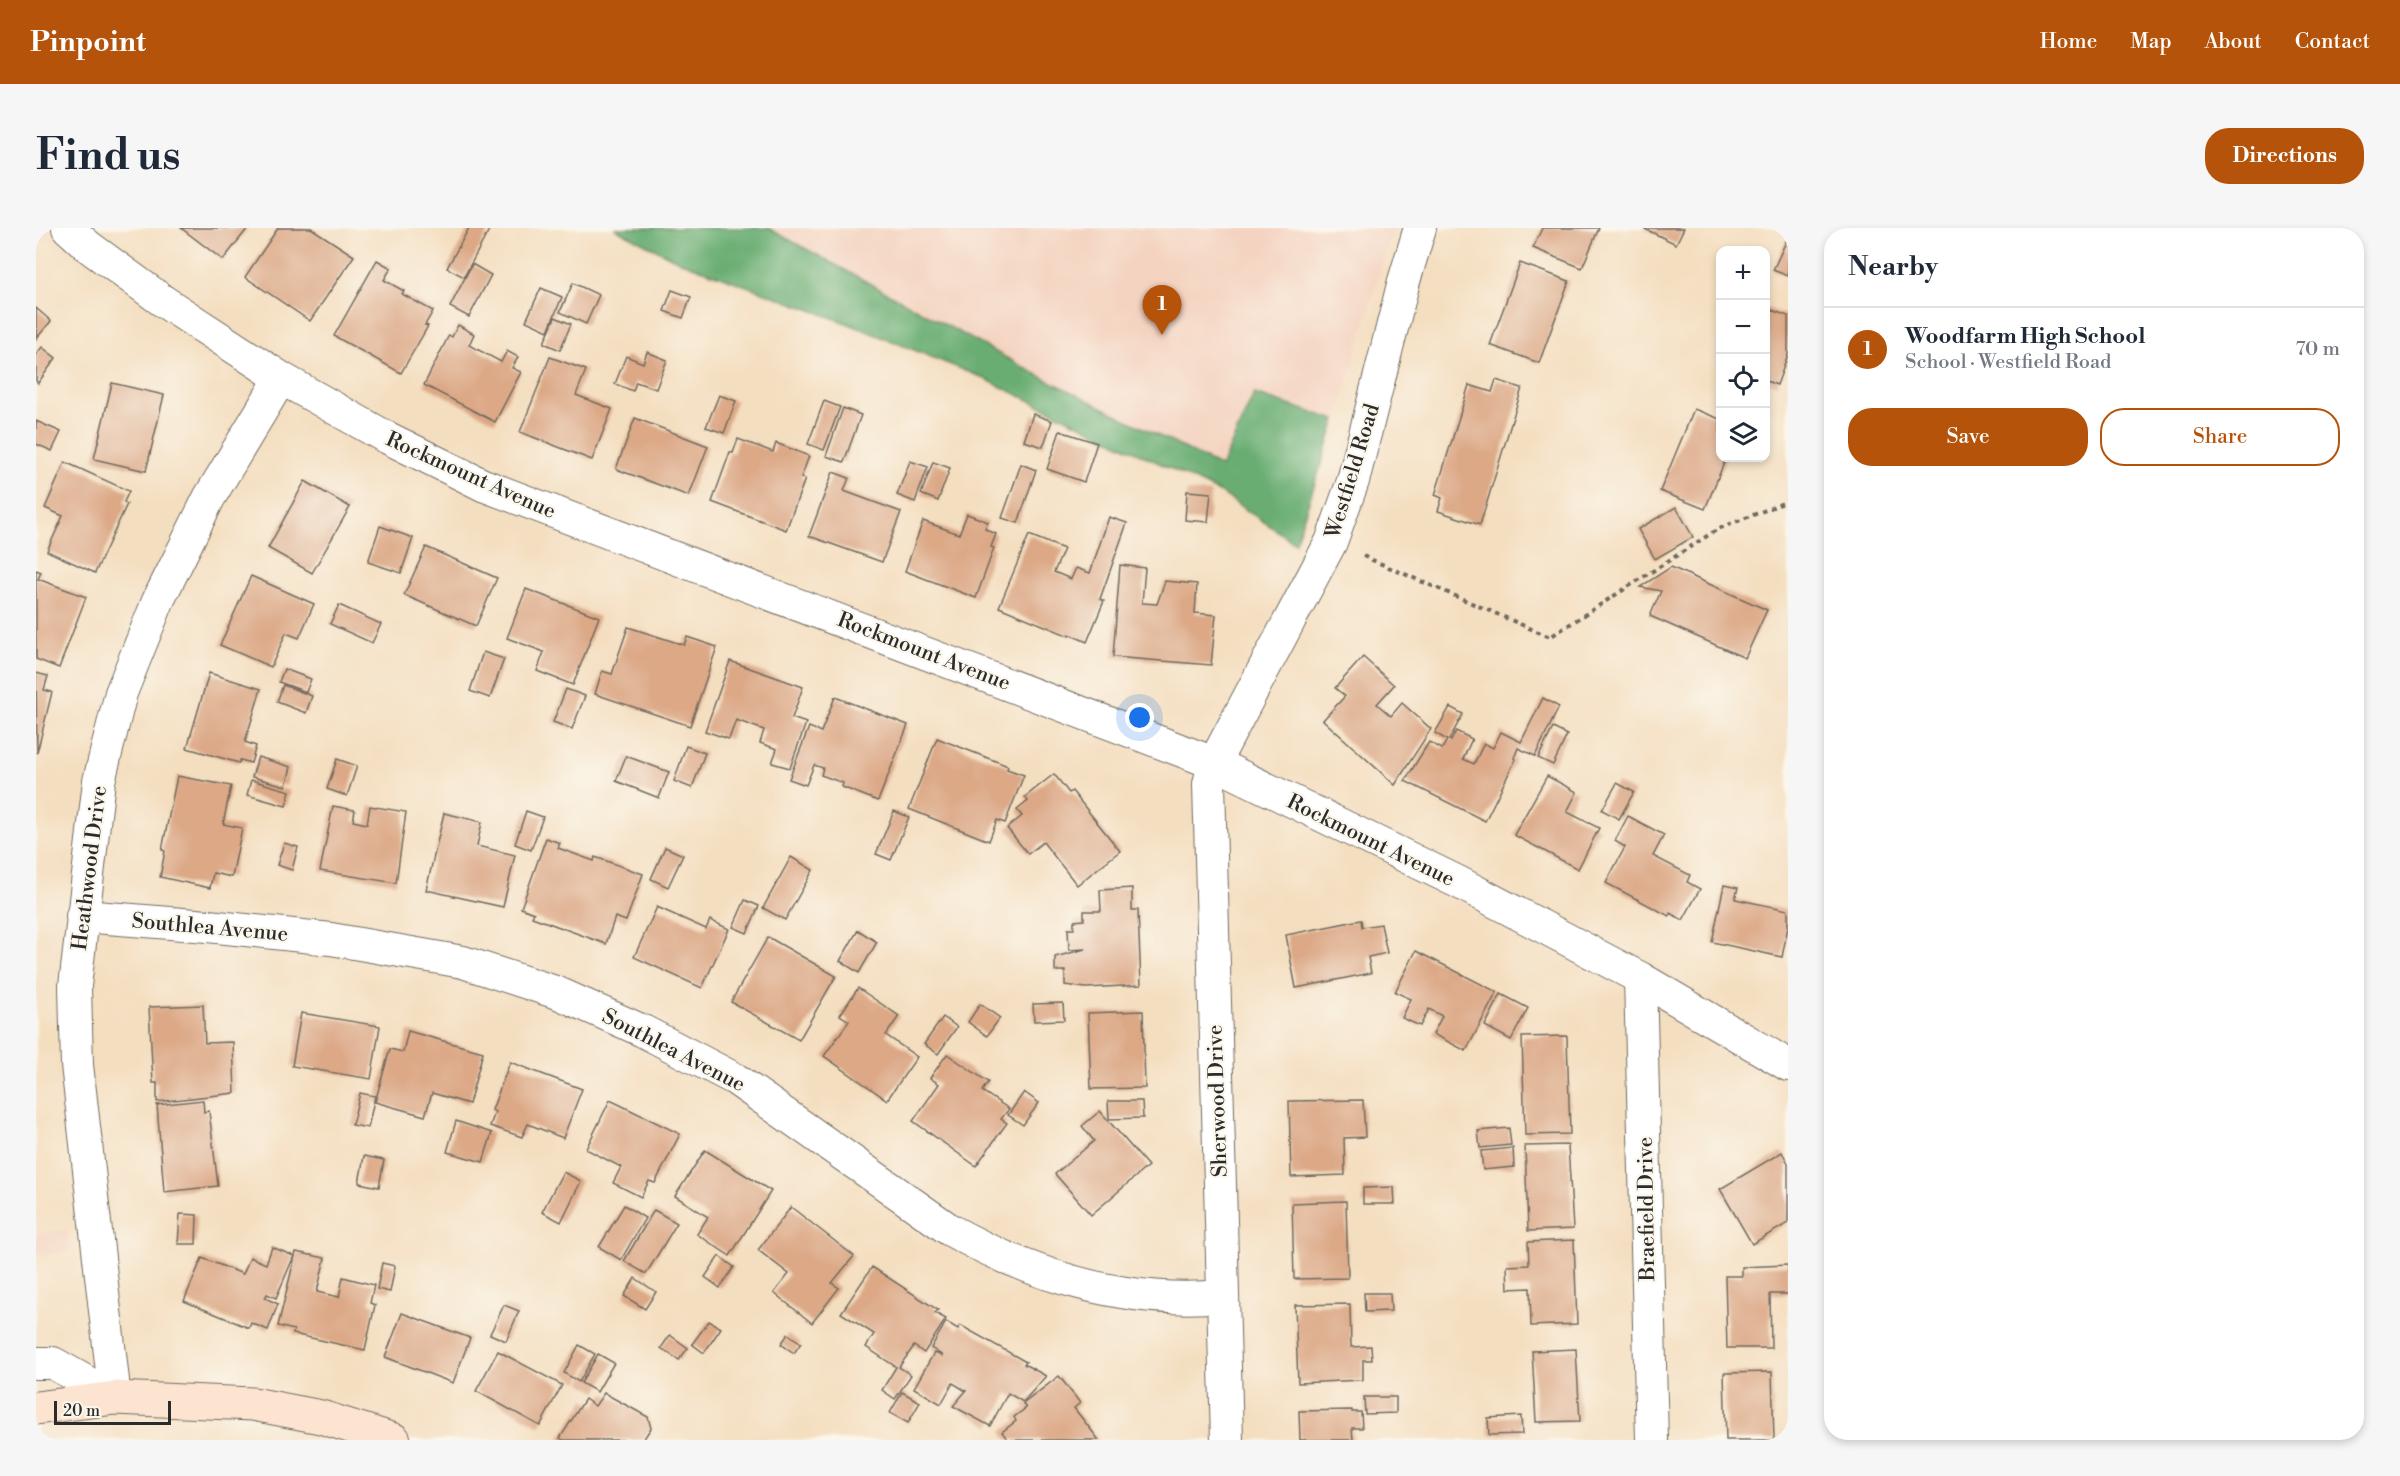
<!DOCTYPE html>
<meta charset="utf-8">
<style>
body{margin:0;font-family:"Libre Bodoni",serif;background:#f6f6f7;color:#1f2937}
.controls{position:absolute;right:18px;top:18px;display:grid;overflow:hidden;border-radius:12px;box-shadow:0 3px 9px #0003}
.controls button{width:54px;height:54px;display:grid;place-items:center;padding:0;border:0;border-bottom:2px solid #e0e1e3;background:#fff;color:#1f2937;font:30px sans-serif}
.scale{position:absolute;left:18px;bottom:15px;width:117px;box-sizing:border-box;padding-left:6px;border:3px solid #2b2b2b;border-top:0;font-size:16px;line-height:21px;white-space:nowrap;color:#2b2b2b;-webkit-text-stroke:4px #fbf7ec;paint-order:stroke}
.you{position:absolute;left:1104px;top:490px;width:21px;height:21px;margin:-15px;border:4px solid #fff;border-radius:50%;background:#1a73e8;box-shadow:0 0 0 9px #1a73e833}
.badge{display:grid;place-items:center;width:39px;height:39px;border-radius:50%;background:#b45309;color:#fff;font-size:20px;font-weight:700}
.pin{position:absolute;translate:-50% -50px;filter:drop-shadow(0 2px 3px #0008)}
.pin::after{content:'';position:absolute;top:32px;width:21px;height:18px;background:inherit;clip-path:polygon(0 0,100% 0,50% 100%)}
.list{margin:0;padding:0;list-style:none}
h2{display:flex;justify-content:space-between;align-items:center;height:78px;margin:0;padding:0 24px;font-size:26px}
h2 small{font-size:20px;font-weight:400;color:#747a83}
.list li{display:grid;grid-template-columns:39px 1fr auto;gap:18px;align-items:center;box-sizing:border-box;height:84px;padding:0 24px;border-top:2px solid #e0e1e3}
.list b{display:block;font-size:22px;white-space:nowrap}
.list p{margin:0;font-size:20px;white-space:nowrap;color:#747a83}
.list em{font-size:20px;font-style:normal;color:#747a83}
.actions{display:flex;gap:12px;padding:18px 24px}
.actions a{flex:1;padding:14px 0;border:2px solid #b45309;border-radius:24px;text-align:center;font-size:21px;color:#b45309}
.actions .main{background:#b45309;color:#fff}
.icon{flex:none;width:33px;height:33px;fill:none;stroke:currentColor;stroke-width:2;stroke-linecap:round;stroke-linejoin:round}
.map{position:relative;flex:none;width:1752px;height:1212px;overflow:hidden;border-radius:24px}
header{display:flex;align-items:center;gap:36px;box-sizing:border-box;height:84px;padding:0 30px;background:#b45309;color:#fff}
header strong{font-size:28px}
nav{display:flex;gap:33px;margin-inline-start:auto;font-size:21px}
.intro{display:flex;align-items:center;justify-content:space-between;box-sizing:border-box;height:144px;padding:0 36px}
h1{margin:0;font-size:42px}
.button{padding:15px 27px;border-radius:24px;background:#b45309;color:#fff;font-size:21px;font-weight:700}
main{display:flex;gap:36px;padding:0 36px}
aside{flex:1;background:#fff;border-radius:24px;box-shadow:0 3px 9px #0003}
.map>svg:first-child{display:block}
.built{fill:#f4d3c0}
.forest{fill:#69ad72;stroke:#4a6c4e;stroke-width:1.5}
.building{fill:#dca886}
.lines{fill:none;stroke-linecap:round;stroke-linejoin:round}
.street-casing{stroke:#716a5f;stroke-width:34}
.secondary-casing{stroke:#716a5f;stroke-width:35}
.path{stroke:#716a5f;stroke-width:4;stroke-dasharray:4.5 4.5;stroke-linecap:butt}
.street{stroke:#fff;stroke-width:32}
.secondary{stroke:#fde4d1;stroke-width:33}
.labels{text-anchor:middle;stroke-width:4.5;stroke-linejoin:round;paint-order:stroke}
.street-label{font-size:21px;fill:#2b2b2b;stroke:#fbf7ec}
</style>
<header>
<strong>Pinpoint</strong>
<nav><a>Home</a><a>Map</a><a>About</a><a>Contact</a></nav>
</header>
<div class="intro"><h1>Find us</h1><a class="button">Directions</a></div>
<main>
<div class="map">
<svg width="1752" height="1212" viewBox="0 0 1752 1212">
<rect width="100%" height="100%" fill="#fbf7ec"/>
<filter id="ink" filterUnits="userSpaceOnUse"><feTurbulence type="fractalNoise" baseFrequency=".0167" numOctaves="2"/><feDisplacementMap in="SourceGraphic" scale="12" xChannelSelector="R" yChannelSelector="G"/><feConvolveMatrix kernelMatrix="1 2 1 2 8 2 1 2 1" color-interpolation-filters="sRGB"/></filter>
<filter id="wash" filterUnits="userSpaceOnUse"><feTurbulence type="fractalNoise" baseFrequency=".008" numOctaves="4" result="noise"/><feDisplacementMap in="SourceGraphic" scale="24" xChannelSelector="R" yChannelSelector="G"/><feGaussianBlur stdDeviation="1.35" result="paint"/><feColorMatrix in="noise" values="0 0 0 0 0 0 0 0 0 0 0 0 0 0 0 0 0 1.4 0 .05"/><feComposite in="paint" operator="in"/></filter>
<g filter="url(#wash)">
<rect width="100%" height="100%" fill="#f4dec0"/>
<g class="built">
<polygon points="732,0 1357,0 1296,207 1269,281 1002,147"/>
<polygon points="32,1002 33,1023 0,1028 0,1005"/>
</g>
<polygon class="forest" points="578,0 732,0 1002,147 1185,239 1218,166 1300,192 1259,315 1185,265 945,149 813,96 643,33"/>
<g id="blocks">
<g class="building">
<polygon points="145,0 212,0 187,32"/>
<polygon points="242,0 275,0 318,28 274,93 209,49"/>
<polygon points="433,0 454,0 428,49 411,40"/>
<polygon points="1506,0 1563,0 1546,40 1497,20"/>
<polygon points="1607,0 1648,0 1640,16"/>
<polygon points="1752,9 1752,48 1737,42"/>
<polygon points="341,32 355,40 348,52 368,63 366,66 397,83 389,97 392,98 365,145 298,108"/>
<polygon points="1484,35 1533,53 1503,135 1454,117"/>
<polygon points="436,36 455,47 433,89 414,79"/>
<polygon points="537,55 563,67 550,96 524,84"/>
<polygon points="505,60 526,69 512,103 490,93"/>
<polygon points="636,62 655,69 647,90 628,83"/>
<polygon points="0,80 15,93 0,111"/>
<polygon points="1730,80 1752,88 1752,127 1741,157 1730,153"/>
<polygon points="519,89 535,96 524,122 508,115"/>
<polygon points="422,97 438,106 433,117 465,134 471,123 482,129 476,140 485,144 459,194 388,157 413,107 416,109"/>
<polygon points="6,119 20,130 2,155 0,153 0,127"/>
<polygon points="611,124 631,132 620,161 600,154 597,163 579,156 590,128 607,135"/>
<polygon points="514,129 550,142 540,167 576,181 556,232 484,204"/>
<polygon points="1460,152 1486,160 1444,297 1402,283 1406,270 1399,267 1433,157 1456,164"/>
<polygon points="76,155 128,167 110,243 58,231"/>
<polygon points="683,167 700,173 688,205 670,199"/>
<polygon points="788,173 804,179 788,222 772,216"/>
<polygon points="807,180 825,187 808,234 790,228"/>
<polygon points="1658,181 1684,191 1684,230 1690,230 1669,281 1624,263"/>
<polygon points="997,186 1016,193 1007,219 988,213"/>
<polygon points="599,190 672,218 653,268 580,241"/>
<polygon points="0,193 25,204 16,223 0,216"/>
<polygon points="1024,203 1061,215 1048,254 1011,241"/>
<polygon points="702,211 737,224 740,215 773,228 765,250 769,251 750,302 676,274 694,224 697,225"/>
<polygon points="874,233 892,239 879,274 861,267"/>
<polygon points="29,234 93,263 88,274 91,276 59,345 11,323 27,288 9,280"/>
<polygon points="897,234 914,240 902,273 885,266"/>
<polygon points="985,236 1000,242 982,295 966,290"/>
<polygon points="797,244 813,250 808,263 865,284 846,334 773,308"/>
<polygon points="269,253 314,279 276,345 232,320"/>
<polygon points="1151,263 1175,265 1172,294 1149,292"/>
<polygon points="1640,279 1657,309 1619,331 1602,301"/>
<polygon points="931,286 952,294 949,301 960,306 955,319 958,320 940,370 869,343 887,293 923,306"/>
<polygon points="1073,289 1091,295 1064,371 1068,373 1051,414 1033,406 1033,408 963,379 993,307 1028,321 1018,344 1035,351 1040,340 1054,345"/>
<polygon points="344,298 377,310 365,345 332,334"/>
<polygon points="390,319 461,350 440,398 368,367"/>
<polygon points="1084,337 1109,340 1106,375 1121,376 1129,353 1161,356 1159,385 1180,387 1175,437 1077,429"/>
<polygon points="1635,339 1731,382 1709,430 1614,388 1625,363 1604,359"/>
<polygon points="0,342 5,344 2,351 50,369 23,440 0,431"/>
<polygon points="215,348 278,376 263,410 250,405 235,439 184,417"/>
<polygon points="490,361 563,389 537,457 501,443 508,424 471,410"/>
<polygon points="303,377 345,396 336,415 294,396"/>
<polygon points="592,399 648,417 651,409 681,419 654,498 559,466 566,443 576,446"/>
<polygon points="447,424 468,431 454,470 434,463"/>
<polygon points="1327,429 1358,457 1341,476 1355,488 1366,475 1395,501 1359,557 1287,492 1309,468 1299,460"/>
<polygon points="694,433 767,459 756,490 770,495 754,540 736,535 741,521 724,515 728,502 700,492 693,511 669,503"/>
<polygon points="248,441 275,451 270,464 243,454"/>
<polygon points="0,445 12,448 8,462 16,464 1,525"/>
<polygon points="173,445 225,461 209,514 220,518 215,535 204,532 203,535 151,520"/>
<polygon points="247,457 276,468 270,485 241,474"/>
<polygon points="530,461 549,468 536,501 517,494"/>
<polygon points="799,469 872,497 842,573 806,559 807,555 785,547 787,540 778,537 770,557 753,551 773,499 785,504"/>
<polygon points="1507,470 1523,479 1499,528 1482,520 1478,530 1480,531 1449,593 1369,553 1393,514 1406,521 1411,512 1399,505 1414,479 1427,486 1413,512 1415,513 1420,503 1436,511 1427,531 1438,536 1448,515 1457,520 1465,504 1485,514"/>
<polygon points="1517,500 1531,507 1517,537 1502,530"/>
<polygon points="901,510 972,538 971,541 988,547 969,595 961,592 953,613 873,581"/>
<polygon points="650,518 669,525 656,560 638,553"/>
<polygon points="590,528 633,544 623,570 580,553"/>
<polygon points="222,529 255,539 250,558 216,549"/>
<polygon points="301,531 321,538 311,568 291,561"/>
<polygon points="1018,546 1033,565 1036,563 1084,623 1041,657 1007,614 992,626 971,600 986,588 981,582 992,573 989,569"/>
<polygon points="141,548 195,558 187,596 206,600 196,649 177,645 174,660 124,649 129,623 126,622"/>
<polygon points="1511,548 1541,564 1531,584 1563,600 1542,641 1478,607"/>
<polygon points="215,552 254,563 250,578 211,567"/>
<polygon points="1581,555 1598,564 1583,591 1566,582"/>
<polygon points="297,578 319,582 317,593 331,596 334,578 370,584 360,655 284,643"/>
<polygon points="490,583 507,589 495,622 479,616"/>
<polygon points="858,583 873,589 855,632 840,626"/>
<polygon points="408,585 446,594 441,618 479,627 467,679 390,662"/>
<polygon points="1592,588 1628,607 1617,628 1654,647 1651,654 1664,661 1647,692 1634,685 1633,688 1570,655 1589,619 1579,613"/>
<polygon points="510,610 524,615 522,620 558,633 559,629 607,646 590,693 579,689 570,716 496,689 498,685 485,680"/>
<polygon points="248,615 262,619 256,642 241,637"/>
<polygon points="629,619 647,627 632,659 615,651"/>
<polygon points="755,629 777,642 749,692 727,680"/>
<polygon points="1688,657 1702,660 1699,671 1752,682 1752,699 1746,729 1676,714"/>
<polygon points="1096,660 1096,682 1102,682 1105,757 1050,760 1029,757 1029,743 1019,743 1019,729 1049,721 1033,722 1032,701 1038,701 1038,693 1048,692 1048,683 1065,683 1064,662"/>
<polygon points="709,672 723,678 711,705 697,699"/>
<polygon points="621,679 670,701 674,692 693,701 666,760 598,729"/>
<polygon points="1325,692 1326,699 1345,696 1351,725 1332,729 1335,745 1260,760 1250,707"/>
<polygon points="822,702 841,714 823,745 804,733"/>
<polygon points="732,709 800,748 763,812 695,774"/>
<polygon points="1380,723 1461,764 1430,823 1397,806 1406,788 1393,781 1384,798 1366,790 1375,771 1359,764"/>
<polygon points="822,760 863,788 850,807 881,829 851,872 788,828 813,793 804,787"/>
<polygon points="1465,766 1492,780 1475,812 1449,798"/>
<polygon points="1027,775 1028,792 998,793 997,776"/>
<polygon points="944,776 964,790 951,808 932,794"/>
<polygon points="167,777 169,815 197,814 199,865 121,874 121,855 117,855 113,779"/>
<polygon points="1107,783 1109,860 1055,861 1052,785"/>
<polygon points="265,785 344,798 335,851 256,838"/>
<polygon points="907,789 921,799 902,826 888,816"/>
<polygon points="372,803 447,824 433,876 396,865 389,888 339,874 354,821 367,824"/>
<polygon points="1531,808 1534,906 1489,907 1486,809"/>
<polygon points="911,826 952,854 946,863 973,881 965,891 971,895 940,938 877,893 903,856 894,850"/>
<polygon points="474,834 546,861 527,910 492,896 486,909 454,898 459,884 456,882"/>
<polygon points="988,864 1003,875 987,897 972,887"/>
<polygon points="324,865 339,868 332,900 316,897"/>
<polygon points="167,872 168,884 173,883 182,958 128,964 121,877"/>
<polygon points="574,872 644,906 619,955 613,953 605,969 577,955 585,939 550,921"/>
<polygon points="1327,872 1329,909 1308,910 1309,947 1255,949 1253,873"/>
<polygon points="1072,873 1106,873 1107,890 1073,891"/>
<polygon points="1064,883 1112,938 1055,987 1019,946 1058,913 1046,898"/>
<polygon points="420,893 456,905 447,934 411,924"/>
<polygon points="1473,900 1475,917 1444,920 1442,903"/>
<polygon points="1532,917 1537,1001 1492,1003 1489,918"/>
<polygon points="1477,920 1478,939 1447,942 1445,923"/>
<polygon points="669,922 735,963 694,1028 661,1006 672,989 639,968"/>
<polygon points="1746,924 1752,935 1752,995 1716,1016 1684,961"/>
<polygon points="328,928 348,932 343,959 323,955"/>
<polygon points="527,944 545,953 525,994 506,984"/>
<polygon points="1358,959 1359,976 1327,976 1327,960"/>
<polygon points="1310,973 1312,1050 1258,1051 1256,975"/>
<polygon points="588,977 609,990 585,1032 563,1019"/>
<polygon points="755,979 818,1028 796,1055 803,1060 776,1095 738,1065 753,1046 722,1022"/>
<polygon points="618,982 641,995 610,1046 588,1033"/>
<polygon points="144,986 161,987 160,1016 142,1016"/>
<polygon points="1538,1012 1541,1096 1495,1098 1494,1060 1472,1061 1471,1038 1493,1037 1492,1014"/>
<polygon points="236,1019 258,1028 240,1070 231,1066 229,1070 242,1076 232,1102 215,1095 213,1100 148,1073 166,1030 207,1046 214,1029 230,1036"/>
<polygon points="260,1024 289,1030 281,1064 303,1069 307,1049 338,1057 334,1075 339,1077 329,1122 257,1106 258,1102 242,1098"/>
<polygon points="683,1028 698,1039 684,1060 669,1049"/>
<polygon points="346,1035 359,1038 354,1064 341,1061"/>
<polygon points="1752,1037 1752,1066 1734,1066 1735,1120 1691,1120 1689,1048 1706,1048 1706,1039"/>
<polygon points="836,1039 902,1082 899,1085 910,1091 888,1125 878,1118 863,1139 875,1147 859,1171 846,1162 860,1139 830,1119 838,1106 805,1085"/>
<polygon points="599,1050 620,1064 609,1081 588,1068"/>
<polygon points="1328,1065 1354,1065 1355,1083 1329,1084"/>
<polygon points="1314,1076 1315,1119 1335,1118 1336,1132 1327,1132 1327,1152 1262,1155 1259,1077"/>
<polygon points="468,1077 483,1083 470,1113 454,1106"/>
<polygon points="366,1085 434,1110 417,1155 349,1129"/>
<polygon points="673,1093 685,1100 668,1125 656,1116"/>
<polygon points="910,1094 922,1101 924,1097 990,1134 988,1136 1010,1148 987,1174 972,1165 954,1198 917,1178 930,1163 917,1155 905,1176 878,1160 898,1125 907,1128 895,1120"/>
<polygon points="752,1106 765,1115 758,1125 745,1116"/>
<polygon points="634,1107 652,1120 643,1132 625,1120"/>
<polygon points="543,1117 559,1126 543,1154 528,1145"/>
<polygon points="1540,1121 1544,1193 1500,1194 1496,1123"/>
<polygon points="462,1123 526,1157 504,1198 440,1163"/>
<polygon points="562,1126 578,1135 561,1164 545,1155"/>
<polygon points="1736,1144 1738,1212 1690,1212 1688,1145"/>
<polygon points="1023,1148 1044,1175 1038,1180 1063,1212 972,1212 966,1204 980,1193 978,1189 990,1180 987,1176"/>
<polygon points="866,1164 884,1174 872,1195 854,1185"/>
<polygon points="568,1165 612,1189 615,1200 607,1212 527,1212 524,1210 549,1171 559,1178"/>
<polygon points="1328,1169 1360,1169 1360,1185 1329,1186"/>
<polygon points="1316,1182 1316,1184 1325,1184 1326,1200 1316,1200 1317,1212 1264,1212 1263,1183"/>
<polygon points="1485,1188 1486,1206 1453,1207 1452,1190"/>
</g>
</g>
</g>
<g filter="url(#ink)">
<use href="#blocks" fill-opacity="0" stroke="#716a5f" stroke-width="1.5"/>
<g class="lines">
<g class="street-casing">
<g id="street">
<polyline points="32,0 53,19 127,73 245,150 348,208 447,257 1178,535 1422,654 1604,750 1752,837"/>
<path d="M46,688L172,698L295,711L427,734L522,765L607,803L699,851L914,1002C997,1048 1091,1077 1186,1068"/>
<polyline points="1604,750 1616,1212"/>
<polyline points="0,1135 17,1135 79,1170"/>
<polyline points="79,1170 41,837 39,758 63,553 85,465 122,373 173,270 245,150"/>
<polyline points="1191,1212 1173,556 1178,535 1295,314 1317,253 1368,53 1384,0"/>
</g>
</g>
<g class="secondary-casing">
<polyline id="secondary" points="0,1180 79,1170 217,1176 285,1189 358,1212"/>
</g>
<polyline class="path" points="1327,328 1514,409 1682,301 1752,273"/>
<use href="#street" class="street"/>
<use href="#secondary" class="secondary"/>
</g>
</g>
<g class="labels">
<g class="street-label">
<text transform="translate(1316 243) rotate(-73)" y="7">Westfield Road</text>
<text transform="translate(435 247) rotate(24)" y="7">Rockmount Avenue</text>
<text transform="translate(888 423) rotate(21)" y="7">Rockmount Avenue</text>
<text transform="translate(1335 612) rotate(26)" y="7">Rockmount Avenue</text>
<text transform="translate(53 640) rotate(-83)" y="7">Heathwood Drive</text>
<text transform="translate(174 699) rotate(5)" y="7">Southlea Avenue</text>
<text transform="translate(638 822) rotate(27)" y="7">Southlea Avenue</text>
<text transform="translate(1181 873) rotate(-92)" y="7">Sherwood Drive</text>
<text transform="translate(1610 981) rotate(-91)" y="7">Braefield Drive</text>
</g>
</g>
</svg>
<div class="controls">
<button>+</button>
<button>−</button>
<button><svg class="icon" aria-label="locate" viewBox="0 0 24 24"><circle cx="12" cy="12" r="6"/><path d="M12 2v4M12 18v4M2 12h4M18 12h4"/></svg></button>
<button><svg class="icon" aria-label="layers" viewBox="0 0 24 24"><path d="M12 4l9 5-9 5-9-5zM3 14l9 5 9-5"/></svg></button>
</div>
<div class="scale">20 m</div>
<div class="you"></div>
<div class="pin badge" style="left:1126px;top:107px">1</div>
</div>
<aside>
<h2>Nearby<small></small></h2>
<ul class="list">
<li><span class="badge">1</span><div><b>Woodfarm High School</b><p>School · Westfield Road</p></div><em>70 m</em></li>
</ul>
<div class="actions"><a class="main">Save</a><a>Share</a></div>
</aside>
</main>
